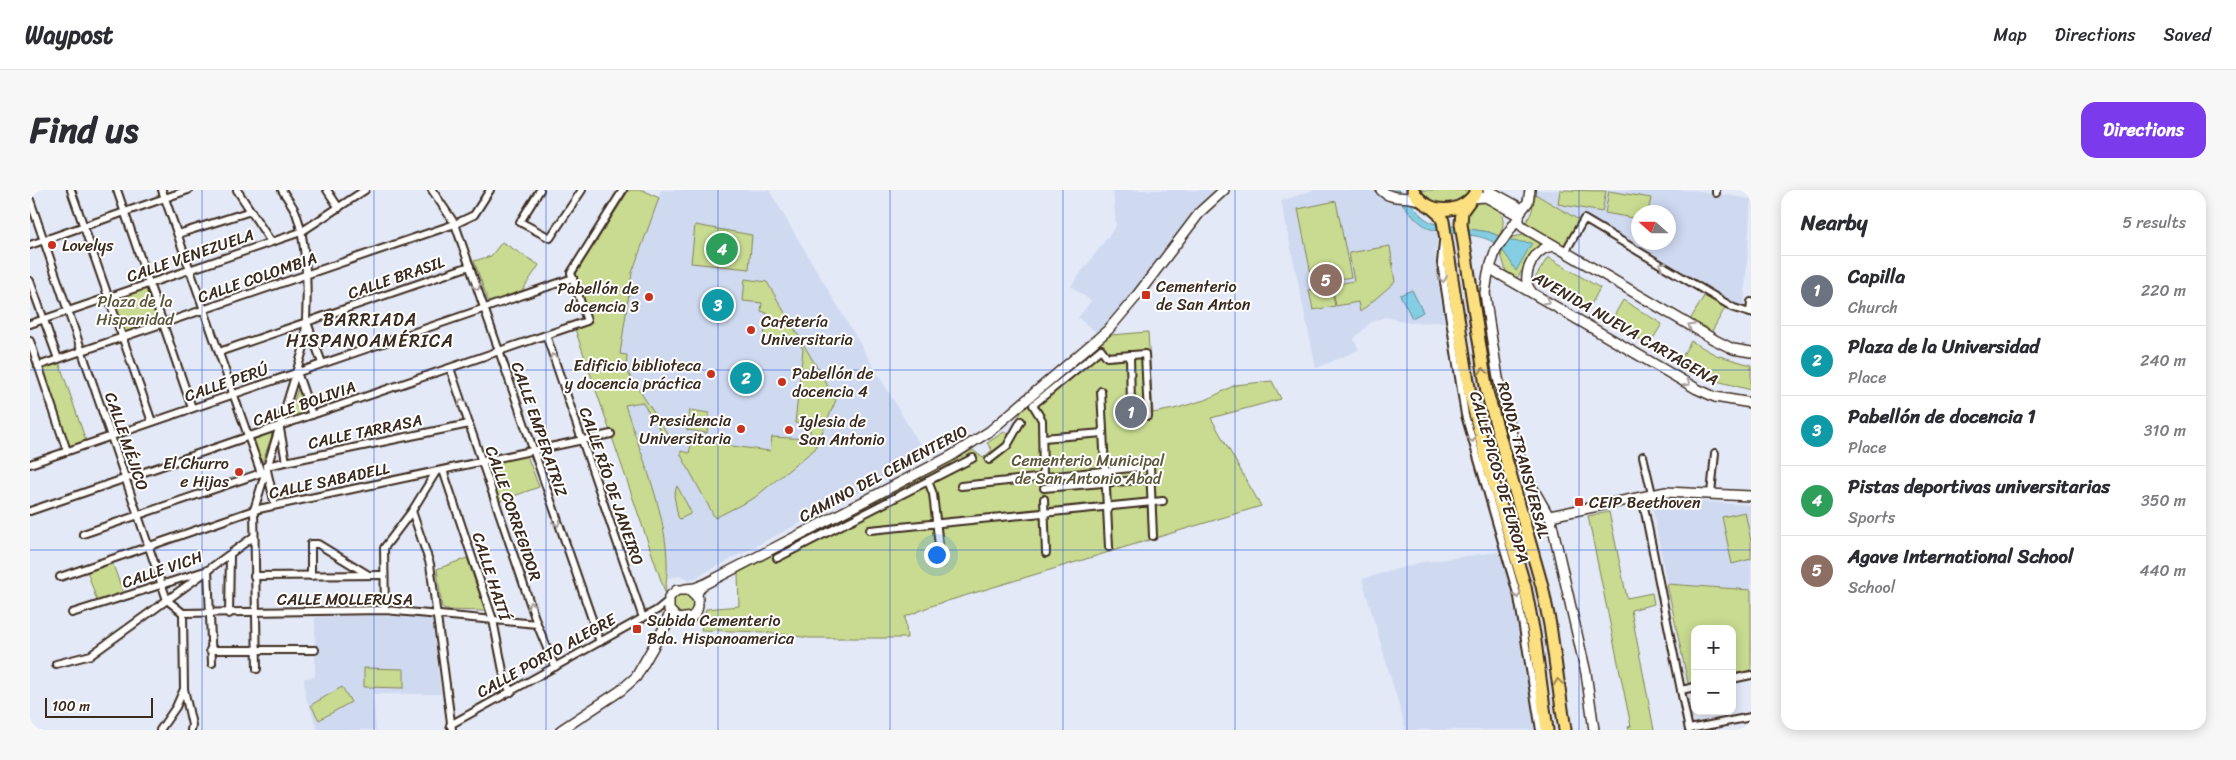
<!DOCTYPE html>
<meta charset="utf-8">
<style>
body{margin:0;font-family:Sriracha,sans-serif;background:#f7f7f7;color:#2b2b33}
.controls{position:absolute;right:15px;bottom:15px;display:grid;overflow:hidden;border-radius:10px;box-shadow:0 2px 12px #0003}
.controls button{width:45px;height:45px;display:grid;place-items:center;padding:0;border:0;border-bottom:1px solid #e1e1e2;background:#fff;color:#2b2b33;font:25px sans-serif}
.compass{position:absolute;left:1601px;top:15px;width:45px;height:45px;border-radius:50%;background:#fff;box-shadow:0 2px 12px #0003;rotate:291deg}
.scale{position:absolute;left:15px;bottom:12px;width:108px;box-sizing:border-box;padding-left:5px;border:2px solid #3b2a1e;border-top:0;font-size:14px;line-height:18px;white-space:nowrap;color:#3b2a1e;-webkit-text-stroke:4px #fff;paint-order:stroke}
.you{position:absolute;left:906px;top:364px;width:18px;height:18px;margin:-12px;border:4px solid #fff;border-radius:50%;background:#1a73e8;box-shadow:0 0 0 8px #1a73e833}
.badge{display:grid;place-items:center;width:32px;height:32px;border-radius:50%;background:#7c3aed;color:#fff;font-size:16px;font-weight:700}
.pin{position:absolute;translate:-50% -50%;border:2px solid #fff;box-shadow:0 1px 5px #0006}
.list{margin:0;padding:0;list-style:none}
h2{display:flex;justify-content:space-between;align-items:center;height:65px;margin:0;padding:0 20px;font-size:21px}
h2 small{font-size:16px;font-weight:400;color:#7c7c81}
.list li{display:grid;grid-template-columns:32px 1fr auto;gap:15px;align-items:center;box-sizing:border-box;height:70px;padding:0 20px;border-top:1px solid #e1e1e2}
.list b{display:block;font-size:19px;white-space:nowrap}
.list p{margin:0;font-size:16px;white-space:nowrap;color:#7c7c81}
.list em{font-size:16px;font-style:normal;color:#7c7c81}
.map{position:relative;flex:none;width:1721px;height:540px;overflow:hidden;border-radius:15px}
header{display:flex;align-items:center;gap:30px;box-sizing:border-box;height:70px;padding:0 25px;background:#fff;border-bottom:1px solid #e1e1e2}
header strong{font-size:24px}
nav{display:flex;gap:28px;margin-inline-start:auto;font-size:18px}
.intro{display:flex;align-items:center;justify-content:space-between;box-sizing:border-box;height:120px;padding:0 30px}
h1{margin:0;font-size:35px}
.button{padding:12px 22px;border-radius:15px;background:#7c3aed;color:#fff;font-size:18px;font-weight:700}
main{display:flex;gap:30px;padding:0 30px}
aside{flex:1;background:#fff;border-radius:15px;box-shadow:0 2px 12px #0003}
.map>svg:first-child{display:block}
.built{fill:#cfdaf1;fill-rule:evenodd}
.green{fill:#c8db90;stroke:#828257}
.water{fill:#84cee4;stroke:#678c95}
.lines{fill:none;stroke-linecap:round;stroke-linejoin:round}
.street-casing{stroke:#3b2a1e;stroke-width:10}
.secondary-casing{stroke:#3b2a1e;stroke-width:12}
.highway-casing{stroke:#3b2a1e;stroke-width:15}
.street{stroke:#fff;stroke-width:6}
.secondary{stroke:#fff;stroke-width:9}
.highway{stroke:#fce080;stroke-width:11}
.oneway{stroke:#a79f9a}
.oneway2{stroke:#9c854f}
.grid{fill:none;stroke:#1d4ed8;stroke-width:1;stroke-opacity:0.55}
.poi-dot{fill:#c8321e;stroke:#fff;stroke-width:2}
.labels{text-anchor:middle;stroke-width:4;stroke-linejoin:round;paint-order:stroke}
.poi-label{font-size:16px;fill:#3b2a1e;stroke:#fff;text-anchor:start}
.street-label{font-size:16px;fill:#3b2a1e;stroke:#fff}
.park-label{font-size:16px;fill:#5e563a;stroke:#fff}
.neighbourhood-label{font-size:18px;letter-spacing:1px;fill:#3b2a1e;stroke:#fff}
</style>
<header>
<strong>Waypost</strong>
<nav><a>Map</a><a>Directions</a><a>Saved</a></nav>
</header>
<div class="intro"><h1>Find us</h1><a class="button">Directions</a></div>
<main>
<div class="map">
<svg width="1721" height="540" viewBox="0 0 1721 540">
<rect width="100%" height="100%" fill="#e3e9f7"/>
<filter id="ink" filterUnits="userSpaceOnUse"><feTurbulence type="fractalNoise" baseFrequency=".02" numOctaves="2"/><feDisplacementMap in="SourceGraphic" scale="10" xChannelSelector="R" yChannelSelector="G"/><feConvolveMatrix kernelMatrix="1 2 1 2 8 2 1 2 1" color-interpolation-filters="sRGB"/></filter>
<g filter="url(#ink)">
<g class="built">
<polygon points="631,0 739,0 897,267 659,391 650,386 638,388 633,334 577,160"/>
<polygon points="1083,0 1194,0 1071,146 1048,128 1061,111 1041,96 1086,36"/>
<path d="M1283,0H1344L1357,11L1373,13L1389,32L1408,41L1405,67L1414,132L1380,133L1356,127L1341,132L1324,149L1329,160L1286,178L1251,11ZM1342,60L1346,107L1330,121L1319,64Z"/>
<path d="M1505,0H1664L1721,9L1714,116L1707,118L1552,27L1549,30L1505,4ZM1608,22H1638V52H1608Z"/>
<polygon points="1647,310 1721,315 1721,400 1637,394 1622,316 1625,312"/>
<polygon points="1468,362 1474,373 1483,409 1500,511 1507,540 1376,540 1332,389 1392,372"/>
<polygon points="351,426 402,429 411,504 343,504 346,540 288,540 275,505 274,488 285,487 285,427"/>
</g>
<g class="green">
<path d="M599,0H613L629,8L602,83L590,164L597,165L596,180L641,249L640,255L612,212L595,215C613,272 646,342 635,402L545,139L562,133L546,84Z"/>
<polygon points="1383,0 1447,0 1416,20"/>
<polygon points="1530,0 1576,1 1572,22 1528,14"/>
<polygon points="1579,1 1621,8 1618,22 1608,22 1608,29 1575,23"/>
<polygon points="1505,4 1549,30 1534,56 1496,33 1502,21"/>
<polygon points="1306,11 1321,87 1283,94 1268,19"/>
<path d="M1450,12C1470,11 1479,30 1469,46L1459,42L1438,39C1436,27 1438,18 1450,12Z"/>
<polygon points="665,35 722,45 719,79 661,73"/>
<polygon points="1495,45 1507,50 1509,56 1487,88 1476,81 1471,64 1481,47"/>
<polygon points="472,52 509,75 492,101 459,113 444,71 461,66"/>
<polygon points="1360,56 1365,92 1330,122 1328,112 1306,116 1302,95 1324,91 1319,63"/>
<polygon points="1518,67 1570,98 1558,120 1505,88"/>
<polygon points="715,89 737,92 806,210 785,259 724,308 685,328 651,265 651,261 659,263 662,251 668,247 687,254 740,261 742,247 779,249 781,235 765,233 773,159 768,151 734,147 737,123 731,121 732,113 713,111"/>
<polygon points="118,93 132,133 92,147 78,107"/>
<polygon points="1301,96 1305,116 1283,120 1279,100"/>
<polygon points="1674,106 1695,118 1681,143 1660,130"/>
<polygon points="1593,110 1632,134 1619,155 1580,133"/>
<polygon points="1118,142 1123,223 1144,219 1178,209 1205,195 1242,191 1251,209 1181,228 1231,316 901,416 875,427 877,448 780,448 734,442 671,440 676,419 709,416 708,382 943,260 953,268 962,260 957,253 974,242 979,245 996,213 1081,145"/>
<polygon points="1661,151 1686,165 1721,175 1721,200 1683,190 1649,172"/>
<polygon points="28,169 57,254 37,261 8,176"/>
<polygon points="269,196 278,221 258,229 258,228"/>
<polygon points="660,220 679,223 677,243 657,240"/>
<polygon points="239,242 242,245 233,271 230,270 222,249"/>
<polygon points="496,263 509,297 470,311 455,271"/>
<polygon points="647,296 660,320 660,324 650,329 648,327 644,305"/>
<polygon points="1579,322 1597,408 1622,403 1624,414 1601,420 1624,540 1599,540 1598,537 1601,536 1558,326"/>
<polygon points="1715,322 1721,351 1721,369 1702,374 1692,327"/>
<polygon points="437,368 455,421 416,420 412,418 407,379"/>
<polygon points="82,372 93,402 67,411 57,381"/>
<polygon points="1637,394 1721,400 1721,480 1702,484 1702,439 1665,439 1665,492 1658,493"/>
<polygon points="662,402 667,422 644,427 642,404"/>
<polygon points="334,478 374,479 374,498 334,497"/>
<polygon points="312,497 321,512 289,530 281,515"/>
</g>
<g class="water">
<path d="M1360,0H1369L1393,27L1402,33L1459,42L1480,51L1502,53L1486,81C1466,46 1458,47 1421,43C1413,42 1405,41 1398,38C1383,29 1372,12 1360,0Z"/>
<polygon points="1382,100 1393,122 1382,128 1370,105"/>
</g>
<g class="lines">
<g class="street-casing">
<g id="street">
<polyline points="41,0 122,232"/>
<polyline points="87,0 162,218"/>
<polyline points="132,0 231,283"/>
<polyline points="207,0 241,52"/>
<polyline points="297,0 309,18"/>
<polyline points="402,0 425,34 570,452"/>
<polyline points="510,0 490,32 520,48 552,0"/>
<polyline points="1686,0 1686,3"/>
<polyline points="0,10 137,410 153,423 154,499 162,535 161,540"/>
<polyline points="148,44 221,21"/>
<polyline points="1413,52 1411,73 1435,225 1488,407 1510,540"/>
<polyline points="0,55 158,0"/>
<polyline points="1535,62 1554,29 1704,118 1720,123 1721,112"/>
<polyline points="0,91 28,169"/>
<polyline points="0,134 271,42 335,0"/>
<polyline points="278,135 292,173"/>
<polyline points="516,145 613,428"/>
<polyline points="0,151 37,261"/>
<polyline points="189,162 440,76"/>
<polyline points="1100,165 1101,217"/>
<polyline points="8,176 425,34 444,25 460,0"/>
<polyline points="420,178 507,434 525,477"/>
<polyline points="267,182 282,225"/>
<polyline points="1071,201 1079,357"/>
<polyline points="250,239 256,272"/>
<polyline points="1013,248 1073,243"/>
<polyline points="1613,266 1622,304"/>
<polyline points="959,270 977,256 991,231"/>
<polyline points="0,274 543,88"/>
<polyline points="413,280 463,430 475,491 481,502"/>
<polyline points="1013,287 1012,230 1003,215 1071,159 1077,167 1115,164 1118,226"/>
<polyline points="898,291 903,304 911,373"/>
<polyline points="931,296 1120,276 1123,346"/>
<polyline points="1014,298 1120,289"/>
<polyline points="1681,304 1685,263"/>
<polyline points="1612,307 1659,540"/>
<polyline points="1014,309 1016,363"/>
<polyline points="245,315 236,276 439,234"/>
<polyline points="0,321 557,131 541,83 593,0"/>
<polyline points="382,321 400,374 422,540"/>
<polyline points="840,340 1133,311"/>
<polyline points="53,344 234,282"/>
<polyline points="747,368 943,268"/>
<polyline points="178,380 182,473"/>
<polyline points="224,386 354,385"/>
<polyline points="281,386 281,354 288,354 337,384"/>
<polyline points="30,387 224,320 581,244"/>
<polyline points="355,420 354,358 382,321 406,282"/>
<polyline points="42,423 178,380 223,347"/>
<polyline points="153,423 355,420 507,434"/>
<polyline points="199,424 200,365"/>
<polyline points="180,460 285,460"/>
<polyline points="26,474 61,465 173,384"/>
<path d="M227,479L224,320L274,157C278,120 279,58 266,23C263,15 256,7 252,0"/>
<polyline points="1702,489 1721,485"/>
<polyline points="1651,500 1665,497"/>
<polyline points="420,535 627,420 638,411"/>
<polyline points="1659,539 1721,527"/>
<polyline points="130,540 146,517 154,499"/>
</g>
</g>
<g class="secondary-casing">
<g id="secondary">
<path d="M1351,0C1363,12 1377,4 1391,11"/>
<polyline points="1458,0 1487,16 1490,20 1489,27 1466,60 1458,83 1455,103 1459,132 1468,188 1485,256 1501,295 1521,330 1556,483 1564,540"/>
<polyline points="1441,8 1456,7 1488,25 1498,12 1500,0"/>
<polyline points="1489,27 1489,33 1493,37 1685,150 1703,159 1721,162"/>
<polyline points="1459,78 1667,199 1685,207 1721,213"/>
<path d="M1501,101C1488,87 1507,52 1526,57"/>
<polyline points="1520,326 1636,302 1721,306"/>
<polyline points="655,399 665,398 673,395 921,266 960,241 1078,140 1105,108 1171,21 1194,0"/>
<path d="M668,409L659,400H647L639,407V420L648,429L662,427C670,420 668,413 667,403L672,395"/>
<polyline points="640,423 634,438 640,431 648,429"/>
<polyline points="531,540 590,501 606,487 634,438"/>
</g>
</g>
<g class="highway-casing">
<g id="highway">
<path d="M1383,0C1397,26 1433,26 1447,0"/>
<polyline points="1440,10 1432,21 1431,34 1457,202 1512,396 1520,435 1535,540"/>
<polyline points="1401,17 1409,24 1413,31 1440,204 1457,271 1495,397 1504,444 1517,540"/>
</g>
</g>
<use href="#street" class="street"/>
<use href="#secondary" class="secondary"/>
<use href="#highway" class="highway"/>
</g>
<defs><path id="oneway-chevron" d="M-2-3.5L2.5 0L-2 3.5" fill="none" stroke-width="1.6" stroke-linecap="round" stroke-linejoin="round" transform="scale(1.25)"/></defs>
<g class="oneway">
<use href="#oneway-chevron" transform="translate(1632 75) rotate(-149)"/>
<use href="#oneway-chevron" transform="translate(1413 89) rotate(82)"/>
<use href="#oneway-chevron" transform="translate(447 97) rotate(71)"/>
<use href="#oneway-chevron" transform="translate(1517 111) rotate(30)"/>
<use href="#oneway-chevron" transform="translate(1661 136) rotate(-149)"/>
<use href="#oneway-chevron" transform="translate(523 167) rotate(-109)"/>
<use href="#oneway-chevron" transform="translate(1657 193) rotate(30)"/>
<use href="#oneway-chevron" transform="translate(432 212) rotate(-109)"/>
<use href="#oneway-chevron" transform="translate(1442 249) rotate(75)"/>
<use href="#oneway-chevron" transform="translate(527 333) rotate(71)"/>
<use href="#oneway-chevron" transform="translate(1487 405) rotate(77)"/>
<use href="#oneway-chevron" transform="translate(501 415) rotate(-109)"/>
</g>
<g class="oneway2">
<use href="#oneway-chevron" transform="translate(1453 181) rotate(-99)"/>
<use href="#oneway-chevron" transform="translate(1528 492) rotate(-98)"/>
</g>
</g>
<path class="grid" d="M172,0V540M344,0V540M516,0V540M688,0V540M860,0V540M1033,0V540M1205,0V540M1377,0V540M1549,0V540M0,180H1721M0,360H1721"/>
<g class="poi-dot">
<circle cx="22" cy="55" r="5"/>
<rect x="1111" y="100" width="10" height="10" rx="2.5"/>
<circle cx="619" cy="107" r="5"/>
<circle cx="721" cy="140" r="5"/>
<circle cx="681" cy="184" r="5"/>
<circle cx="752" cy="192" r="5"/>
<circle cx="711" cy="239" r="5"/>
<circle cx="759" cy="240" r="5"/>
<circle cx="209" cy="282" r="5"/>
<rect x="1544" y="307" width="10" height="10" rx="2.5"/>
<rect x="602" y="434" width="10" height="10" rx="2.5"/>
</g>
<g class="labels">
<g class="poi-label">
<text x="32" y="61">Lovelys</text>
<text x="1126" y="102">Cementerio<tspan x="1126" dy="18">de San Anton</tspan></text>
<text x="609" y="104" text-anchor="end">Pabellón de<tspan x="609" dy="18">docencia 3</tspan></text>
<text x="731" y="137">Cafetería<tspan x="731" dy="18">Universitaria</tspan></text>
<text x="671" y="181" text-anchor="end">Edificio biblioteca<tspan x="671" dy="18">y docencia práctica</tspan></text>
<text x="762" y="189">Pabellón de<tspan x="762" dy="18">docencia 4</tspan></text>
<text x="701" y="236" text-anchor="end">Presidencia<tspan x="701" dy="18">Universitaria</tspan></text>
<text x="769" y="237">Iglesia de<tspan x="769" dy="18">San Antonio</tspan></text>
<text x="199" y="279" text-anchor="end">El Churro<tspan x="199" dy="18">e Hijas</tspan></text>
<text x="1559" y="318">CEIP Beethoven</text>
<text x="617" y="436">Subida Cementerio<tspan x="617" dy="18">Bda. Hispanoamerica</tspan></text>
</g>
<g class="street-label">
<text transform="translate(160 65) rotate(-19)" y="6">CALLE VENEZUELA</text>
<text transform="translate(227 87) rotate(-19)" y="6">CALLE COLOMBIA</text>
<text transform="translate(366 87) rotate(-19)" y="6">CALLE BRASIL</text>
<text transform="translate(1596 138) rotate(30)" y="6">AVENIDA NUEVA CARTAGENA</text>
<text transform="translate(196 192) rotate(-19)" y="6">CALLE PERÚ</text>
<text transform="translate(274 213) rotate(-19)" y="6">CALLE BOLIVIA</text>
<text transform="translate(510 239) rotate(71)" y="6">CALLE EMPERATRIZ</text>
<text transform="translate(335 241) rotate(-12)" y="6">CALLE TARRASA</text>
<text transform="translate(97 251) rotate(71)" y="6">CALLE MÉJICO</text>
<text transform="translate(1494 270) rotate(75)" y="6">RONDA TRANSVERSAL</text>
<text transform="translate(853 283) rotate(-28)" y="6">CAMINO DEL CEMENTERIO</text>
<text transform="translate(1470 287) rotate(74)" y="6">CALLE PICOS DE EUROPA</text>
<text transform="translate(299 290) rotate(-12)" y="6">CALLE SABADELL</text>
<text transform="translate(582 296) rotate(71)" y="6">CALLE RÍO DE JANEIRO</text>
<text transform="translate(484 323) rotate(71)" y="6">CALLE CORREGIDOR</text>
<text transform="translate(132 379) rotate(-19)" y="6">CALLE VICH</text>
<text transform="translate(462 386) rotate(72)" y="6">CALLE HAITÍ</text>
<text x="315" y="415">CALLE MOLLERUSA</text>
<text transform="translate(516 465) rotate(-29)" y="6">CALLE PORTO ALEGRE</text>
</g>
<g class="park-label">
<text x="105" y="117">Plaza de la<tspan x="105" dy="18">Hispanidad</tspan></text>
<text x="1058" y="276">Cementerio Municipal<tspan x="1058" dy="18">de San Antonio Abad</tspan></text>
</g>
<g class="neighbourhood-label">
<text x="340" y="136">BARRIADA<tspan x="340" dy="21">HISPANOAMÉRICA</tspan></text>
</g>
</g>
</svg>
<div class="controls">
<button>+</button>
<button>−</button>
</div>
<svg class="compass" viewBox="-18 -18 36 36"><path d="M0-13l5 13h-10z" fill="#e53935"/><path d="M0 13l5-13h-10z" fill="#7c7c81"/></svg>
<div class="scale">100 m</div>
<div class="you"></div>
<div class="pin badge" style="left:1101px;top:222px;background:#6b7280">1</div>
<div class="pin badge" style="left:716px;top:188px;background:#0f9aa8">2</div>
<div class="pin badge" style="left:688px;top:115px;background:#0f9aa8">3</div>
<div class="pin badge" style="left:692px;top:59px;background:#2e9e5b">4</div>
<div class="pin badge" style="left:1296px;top:90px;background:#8d6e63">5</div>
</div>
<aside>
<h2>Nearby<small>5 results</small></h2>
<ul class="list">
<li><span class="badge" style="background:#6b7280">1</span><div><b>Capilla</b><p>Church</p></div><em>220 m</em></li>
<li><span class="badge" style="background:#0f9aa8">2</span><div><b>Plaza de la Universidad</b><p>Place</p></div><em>240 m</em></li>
<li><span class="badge" style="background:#0f9aa8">3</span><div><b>Pabellón de docencia 1</b><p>Place</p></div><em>310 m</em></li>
<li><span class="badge" style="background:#2e9e5b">4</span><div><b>Pistas deportivas universitarias</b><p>Sports</p></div><em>350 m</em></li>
<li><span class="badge" style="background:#8d6e63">5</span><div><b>Agave International School</b><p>School</p></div><em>440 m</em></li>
</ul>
</aside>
</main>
